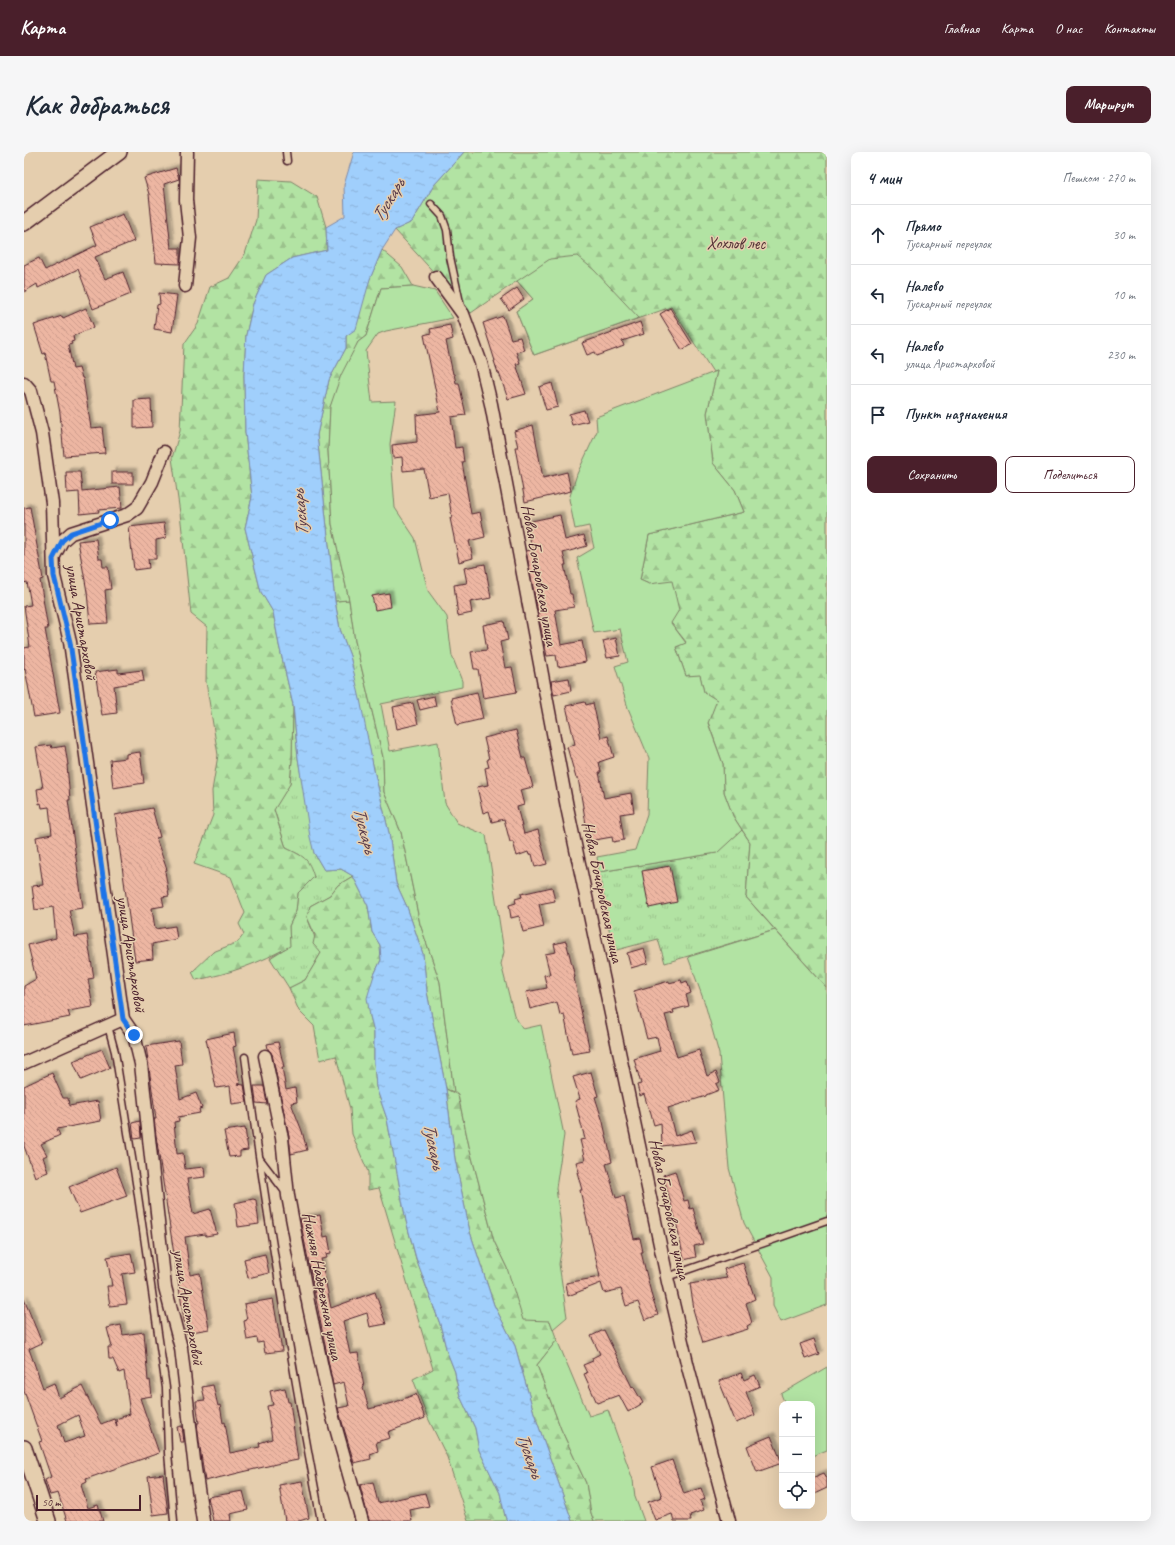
<!DOCTYPE html>
<html lang="ru">
<meta charset="utf-8">
<style>
body{margin:0;font-family:Caveat,sans-serif;background:#f6f6f7;color:#1f2937}
.controls{position:absolute;right:12px;bottom:12px;display:grid;overflow:hidden;border-radius:8px;box-shadow:0 4px 16px #0002}
.controls button{width:36px;height:36px;display:grid;place-items:center;padding:0;border:0;border-bottom:1px solid #e0e1e3;background:#fff;color:#1f2937;font:20px sans-serif}
.scale{position:absolute;left:12px;bottom:10px;width:105px;box-sizing:border-box;padding-left:4px;border:2px solid #4a1f2b;border-top:0;font-size:11px;line-height:14px;white-space:nowrap;color:#4a1f2b;-webkit-text-stroke:3px #e5ceae;paint-order:stroke}
.stop{position:absolute;width:12px;height:12px;margin:-9px;border:3px solid #1a73e8;border-radius:50%;background:#fff}
.stop.end{background:#1a73e8;border-color:#fff;box-shadow:0 1px 4px #0008}
.list{margin:0;padding:0;list-style:none}
h2{display:flex;justify-content:space-between;align-items:center;height:52px;margin:0;padding:0 16px;font-size:17px}
h2 small{font-size:13px;font-weight:400;color:#747a83}
.list li{display:grid;grid-template-columns:26px 1fr auto;gap:12px;align-items:center;box-sizing:border-box;height:60px;padding:0 16px;border-top:1px solid #e0e1e3}
.list b{display:block;font-size:15px;white-space:nowrap}
.list p{margin:0;font-size:13px;white-space:nowrap;color:#747a83}
.list em{font-size:13px;font-style:normal;color:#747a83}
.actions{display:flex;gap:8px;padding:12px 16px}
.actions a{flex:1;padding:9px 0;border:1px solid #4a1f2b;border-radius:8px;text-align:center;font-size:14px;color:#4a1f2b}
.actions .main{background:#4a1f2b;color:#fff}
.icon{flex:none;width:22px;height:22px;fill:none;stroke:currentColor;stroke-width:2;stroke-linecap:round;stroke-linejoin:round}
.map{position:relative;flex:none;width:803px;height:1369px;overflow:hidden;border-radius:8px}
header{display:flex;align-items:center;gap:24px;box-sizing:border-box;height:56px;padding:0 20px;background:#4a1f2b;color:#fff}
header strong{font-size:19px}
nav{display:flex;gap:22px;margin-inline-start:auto;font-size:14px}
.intro{display:flex;align-items:center;justify-content:space-between;box-sizing:border-box;height:96px;padding:0 24px}
h1{margin:0;font-size:28px}
.button{padding:10px 18px;border-radius:8px;background:#4a1f2b;color:#fff;font-size:14px;font-weight:700}
main{display:flex;gap:24px;padding:0 24px}
aside{flex:1;background:#fff;border-radius:8px;box-shadow:0 4px 16px #0002}
.map>svg:first-child{display:block}
.grass{fill:url(#grass-tufts);stroke:#7e8167}
.forest{fill:url(#forest-firs);stroke:#7e8167}
.garden{fill:#b2e3a3;stroke:#7e8167}
.water{fill:url(#water-ripples);stroke:#7e89a8}
.building{fill:url(#building-back-hatch);stroke:#4a1f2b;fill-rule:evenodd;filter:url(#shadow)}
.lines{fill:none;stroke-linecap:round;stroke-linejoin:round}
.service-casing{stroke:#4a1f2b;stroke-width:9}
.minor-casing{stroke:#4a1f2b;stroke-width:15}
.tertiary-casing{stroke:#4a1f2b;stroke-width:18}
.service{stroke:#e5ceae;stroke-width:6}
.minor{stroke:#e5ceae;stroke-width:12}
.tertiary{stroke:#e5ceae;stroke-width:15}
.route{stroke:#1a73e8;stroke-width:5}
.labels{text-anchor:middle;stroke-width:3;stroke-linejoin:round;paint-order:stroke}
.park-label{font-size:17px;fill:#543337;stroke:#e5ceae}
.street-label{font-size:17px;fill:#4a1f2b;stroke:#e5ceae}
.water-label{font-size:18px;font-style:italic;fill:#57394a;stroke:#e5ceae}
</style>
<header>
<strong>Карта</strong>
<nav><a>Главная</a><a>Карта</a><a>О нас</a><a>Контакты</a></nav>
</header>
<div class="intro"><h1>Как добраться</h1><a class="button">Маршрут</a></div>
<main>
<div class="map">
<svg width="803" height="1369" viewBox="0 0 803 1369">
<defs>
<pattern id="grass-tufts" width="24" height="20" patternUnits="userSpaceOnUse"><rect width="24" height="20" fill="#b2e3a3"/><path d="M3 7l-1-3M5 7V3M7 7l1-3M15 17l-1-3M17 17v-4M19 17l1-3" fill="none" stroke="#9bc28c"/></pattern>
<pattern id="forest-firs" width="22" height="20" patternUnits="userSpaceOnUse"><rect width="22" height="20" fill="#b2e3a3"/><path d="M5 1l3.5 6h-7zM16 11l3.5 6h-7z" fill="#9bc28c"/></pattern>
<pattern id="water-ripples" width="26" height="14" patternUnits="userSpaceOnUse"><rect width="26" height="14" fill="#a0cffc"/><path d="M2 4q2-2 4 0t4 0M15 11q2-2 4 0t4 0" fill="none" stroke="#8bb1d8"/></pattern>
<pattern id="building-back-hatch" width="6" height="6" patternUnits="userSpaceOnUse"><rect width="6" height="6" fill="#edb6a2"/><path d="M-1 5l2 2M0 0l6 6M5-1l2 2" fill="none" stroke="#cd9c8c"/></pattern>
<filter id="shadow"><feDropShadow dx="3.5" dy="-3.5" stdDeviation="1" flood-color="#0004"/></filter>
</defs>
<rect width="100%" height="100%" fill="#e5ceae"/>
<filter id="ink" filterUnits="userSpaceOnUse"><feTurbulence type="fractalNoise" baseFrequency=".025" numOctaves="2"/><feDisplacementMap in="SourceGraphic" scale="8" xChannelSelector="R" yChannelSelector="G"/><feConvolveMatrix kernelMatrix="1 2 1 2 8 2 1 2 1" color-interpolation-filters="sRGB"/></filter>
<g filter="url(#ink)">
<g class="grass">
<polygon points="325,448 331,489 359,605 360,640 377,680 396,772 416,830 430,940 422,937 403,840 399,802 383,755 372,731 365,681 350,618 326,504 316,477 311,449"/>
<polygon points="269,553 274,606 290,701 300,718 317,717 329,724 314,733 306,743 286,754 283,765 297,801 281,828 265,836 246,806 265,794 265,774 272,759 274,741 290,725 276,703 262,696 250,657 266,632 268,607"/>
<polygon points="718,678 726,690 722,745 751,778 641,811 634,787 589,799 575,720 692,701"/>
</g>
<g class="forest">
<polygon points="440,0 803,0 803,836 722,745 726,690 709,664 700,640 699,612 684,570 692,549 680,540 676,524 662,524 652,495 662,490 647,471 625,432 616,428 625,383 720,360 711,338 689,311 683,261 693,219 689,220 647,155 510,203 492,159 509,147 493,129 447,161 371,78 388,70 410,33"/>
<path d="M234,27L267,29L293,45L302,75L303,98L268,106L242,123L229,152L222,183L220,223L221,280L228,345L221,376L237,440L249,460L255,493L269,553L268,607L266,632L250,658L262,696C280,705 284,705 290,725L274,741L272,759L265,774L266,794C236,811 205,822 172,828L168,820L189,800L214,790L220,782L215,772L221,761L207,725L170,712L189,663L188,639L194,603L182,530L183,475L167,462L156,361L148,306L156,279L160,192L174,172L186,135L205,126L221,102L232,68Z"/>
<polygon points="358,98 378,115 389,134 357,136 342,184 334,190 306,255 304,298 308,372 325,448 311,449 293,283 305,228 322,196 322,184"/>
<polygon points="329,724 344,754 348,780 356,793 357,808 350,823 346,864 350,880 350,910 352,935 363,967 382,1069 392,1107 416,1172 423,1200 431,1220 432,1227 436,1244 451,1276 455,1298 476,1341 481,1364 483,1369 444,1369 423,1305 403,1264 389,1227 409,1217 355,1036 344,1038 344,1020 328,982 326,957 312,904 296,908 290,874 275,859 265,836 281,828 297,801 289,792 291,783 283,765 286,754 306,743 314,733"/>
<polygon points="422,937 434,943 445,994 470,1089 483,1116 526,1169 533,1188 513,1213 537,1277 562,1331 567,1361 570,1369 548,1369 510,1261 491,1194 470,1153 446,1080 431,1007"/>
</g>
<g class="garden">
<polygon points="553,104 570,118 615,166 510,203 492,159 509,147 493,129 526,107"/>
<polygon points="389,134 411,139 429,166 362,179 354,182 342,199 348,250 372,249 366,292 371,356 391,386 404,439 423,465 428,504 438,529 438,535 357,552 366,599 414,590 421,651 433,671 462,683 480,800 477,812 490,863 499,877 517,873 540,983 532,1036 539,1089 535,1112 543,1165 529,1177 526,1169 499,1168 483,1116 470,1089 445,994 434,943 430,940 416,830 396,772 377,680 360,640 359,605 331,489 325,448 308,372 304,298 306,255 317,223 334,190 342,184 357,136"/>
<polygon points="693,219 683,261 689,311 711,338 720,360 625,383 616,428 625,432 648,429 655,458 647,471 662,491 652,495 662,524 676,523 680,540 693,548 684,571 699,612 700,640 709,664 718,678 693,701 575,720 573,705 611,698 623,662 625,606 604,556 591,514 604,510 596,477 570,481 553,406 570,396 565,374 551,377 545,347 553,322 573,279 572,265"/>
<polygon points="751,778 803,836 803,1153 757,1170 749,1154 749,1125 720,1071 705,1016 695,902 681,852 664,805"/>
<polygon points="533,1188 565,1264 584,1258 609,1328 611,1345 620,1369 570,1369 567,1361 562,1331 537,1277 513,1213"/>
<polygon points="803,1215 803,1298 788,1304 788,1252 761,1252 757,1242"/>
</g>
<polygon class="water" points="330,0 440,0 410,33 388,70 371,78 358,98 346,127 332,177 322,184 322,196 305,228 293,283 311,449 316,477 326,504 336,547 350,618 365,681 372,731 383,755 399,802 403,840 422,937 431,1007 446,1080 470,1153 491,1194 510,1261 548,1369 483,1369 481,1364 476,1341 455,1298 451,1276 436,1244 432,1227 431,1220 423,1200 416,1172 392,1106 382,1069 363,967 352,935 350,910 350,880 346,864 343,846 350,823 357,808 356,793 348,780 344,754 329,724 317,717 300,718 290,701 286,685 274,606 269,553 255,493 249,460 237,440 221,376 228,345 221,280 220,223 222,183 229,152 242,123 268,106 303,98 302,75 321,64 320,33"/>
<g class="building">
<polygon points="152,16 155,27 140,32 147,96 156,96 156,112 132,111 125,42 120,26"/>
<polygon points="99,62 110,89 71,105 81,127 99,120 107,142 69,157 54,117 14,136 13,132 0,140 0,113 15,106 21,118 73,93 66,75"/>
<polygon points="493,136 500,147 485,158 477,147"/>
<polygon points="135,141 153,143 148,180 130,177 133,153 136,152"/>
<polygon points="62,156 70,175 49,184 50,189 47,190 48,192 44,193 49,217 55,216 58,226 59,226 67,276 78,275 81,301 40,304 36,261 30,229 27,229 21,201 19,202 10,173 38,164 39,166"/>
<polygon points="646,156 668,192 658,198 636,162"/>
<polygon points="479,164 487,187 496,185 500,198 492,200 496,211 492,212 502,242 484,247 475,221 474,221 470,209 471,209 459,171"/>
<polygon points="616,170 620,182 598,189 600,194 573,204 571,200 563,203 558,191"/>
<polygon points="426,173 429,187 422,189 429,222 430,222 432,231 435,231 442,263 427,265 431,296 438,295 440,310 438,310 447,362 456,360 461,385 445,389 449,406 435,410 426,366 428,366 424,341 405,345 400,317 379,319 378,305 369,306 368,293 393,290 392,263 416,260 400,183 407,181 406,177"/>
<polygon points="528,231 534,255 522,258 515,235"/>
<polygon points="127,247 128,275 110,276 110,248"/>
<polygon points="560,258 564,269 548,273 545,262"/>
<polygon points="509,273 519,326 543,320 547,339 501,350 491,295 494,295 490,279"/>
<polygon points="42,320 56,320 58,339 96,335 98,356 74,358 75,360 56,362 55,340 43,341"/>
<rect x="88" y="320" width="21" height="12"/>
<polygon points="6,355 19,427 16,428 24,477 21,477 36,561 10,565 1,517 0,518 0,496 6,495 0,454 7,453 3,430 0,431 0,356"/>
<polygon points="536,363 541,388 560,383 563,394 539,401 542,413 540,413 546,442 548,442 550,455 531,458 537,493 558,489 562,510 534,515 532,503 523,504 518,482 502,399 508,398 503,370"/>
<polygon points="140,371 142,386 132,388 132,407 124,407 125,416 110,418 105,375"/>
<polygon points="72,387 75,407 78,407 79,415 84,415 87,437 81,438 84,471 66,472 63,440 54,389"/>
<polygon points="461,412 467,446 446,450 448,461 434,464 430,433 443,431 440,416"/>
<polygon points="365,441 367,455 351,458 348,444"/>
<polygon points="480,469 484,488 476,490 481,516 488,515 493,540 459,546 454,517 450,517 447,500 463,498 459,473"/>
<polygon points="592,486 596,504 583,506 579,489"/>
<polygon points="94,517 94,521 118,518 120,529 90,534 93,561 78,563 71,520"/>
<polygon points="545,526 547,539 530,543 527,529"/>
<polygon points="453,540 459,567 433,573 427,546"/>
<polygon points="410,544 412,554 396,558 393,548"/>
<polygon points="561,550 562,553 569,551 577,586 584,584 590,605 575,610 577,620 575,620 580,646 607,641 610,660 596,662 600,688 589,690 588,685 565,689 554,626 552,626 543,595 551,592 542,554"/>
<polygon points="389,551 394,572 373,577 369,555"/>
<polygon points="492,578 499,606 501,606 509,635 496,638 500,653 493,655 500,682 514,678 523,712 511,715 508,702 505,703 504,700 493,704 489,690 486,690 480,667 468,670 465,659 459,661 453,635 464,633 461,616 465,615 463,608 465,607 460,586"/>
<polygon points="27,593 28,596 41,594 44,613 43,613 46,648 44,648 59,756 45,758 51,785 63,783 70,826 64,827 69,855 44,859 46,865 0,874 0,834 12,827 4,793 32,786 29,755 11,758 8,734 19,733 12,685 28,682 25,655 18,656 17,651 15,652 13,637 19,636 12,595"/>
<polygon points="116,600 120,631 89,636 86,608 102,606 102,602"/>
<polygon points="128,656 136,685 132,686 143,718 141,719 145,744 138,745 140,754 128,756 131,777 151,774 153,787 128,792 129,807 111,809 91,663"/>
<polygon points="646,714 653,750 625,756 618,719"/>
<polygon points="528,735 531,749 515,752 520,775 499,780 495,764 487,766 485,753 492,751 491,747 498,745 497,742"/>
<polygon points="542,789 551,825 550,826 566,899 548,902 540,862 536,863 533,850 506,857 502,840 523,836 520,823 526,822 521,802 532,800 530,792"/>
<polygon points="620,796 624,811 607,816 603,801"/>
<polygon points="657,828 658,831 663,829 667,841 662,843 665,854 649,858 650,861 641,863 653,905 675,898 683,924 692,920 696,930 692,932 695,938 682,943 682,944 644,956 651,984 668,978 672,990 638,994 637,971 630,973 626,959 625,959 620,942 616,944 613,933 617,932 610,907 636,899 633,885 623,887 610,839 645,829 645,831"/>
<polygon points="210,881 212,894 209,895 216,932 213,932 220,933 223,950 208,952 206,934 192,936 182,887"/>
<polygon points="155,889 158,912 151,913 156,947 172,941 178,956 175,957 176,961 154,965 155,969 150,970 153,1002 159,1001 161,1017 180,1015 181,1025 163,1027 169,1062 186,1057 193,1082 182,1084 181,1082 161,1085 166,1123 176,1121 185,1177 162,1181 132,984 130,967 132,967 122,894"/>
<polygon points="254,890 260,915 258,915 262,938 271,936 273,950 267,951 278,979 283,998 267,1002 265,985 248,902 244,897 243,892"/>
<polygon points="78,897 86,916 57,928 49,909"/>
<polygon points="567,920 574,944 571,945 579,970 588,1010 582,1012 592,1046 600,1044 610,1087 616,1086 619,1100 617,1100 628,1145 634,1163 621,1168 614,1150 602,1154 597,1137 580,1141 577,1131 544,1144 542,1131 576,1125 556,1038 558,1038 553,1020 555,1020 552,1010 561,1008 556,988 561,987 551,949 556,947 549,925"/>
<polygon points="28,921 39,946 44,946 45,954 74,949 77,969 33,977 36,983 17,992 23,1003 19,1005 24,1020 11,1025 0,994 0,934"/>
<polygon points="230,934 240,934 243,952 232,951"/>
<polygon points="116,969 117,986 110,987 108,971"/>
<polygon points="221,976 224,998 216,999 216,1004 205,1005 200,979"/>
<polygon points="92,1015 103,1044 56,1061 45,1035"/>
<polygon points="651,1019 660,1049 664,1048 666,1057 669,1056 679,1092 670,1094 672,1105 660,1108 652,1069 639,1023"/>
<polygon points="229,1047 232,1048 235,1072 214,1075 211,1051"/>
<polygon points="296,1063 300,1085 304,1084 307,1101 302,1102 303,1106 297,1107 307,1156 351,1140 362,1172 346,1175 343,1161 319,1169 326,1202 334,1201 340,1235 339,1236 345,1257 369,1251 392,1242 401,1266 364,1280 366,1286 352,1290 354,1299 346,1302 347,1307 330,1311 314,1256 325,1254 320,1230 309,1233 276,1067"/>
<polygon points="107,1101 111,1120 98,1122 103,1152 86,1154 83,1134 88,1134 83,1105"/>
<polygon points="241,1102 245,1121 224,1126 220,1107"/>
<polygon points="719,1111 731,1147 722,1151 728,1171 723,1174 724,1177 679,1191 669,1157 670,1157 666,1132 703,1126 700,1117"/>
<path d="M0,1147L18,1191L5,1197L19,1236L30,1231L35,1246L58,1234L77,1272L90,1267L93,1274L92,1267L106,1262L100,1219L95,1221L89,1207H85L84,1195H88L83,1176L97,1173L99,1183L120,1180L124,1229L126,1228L128,1244L116,1246L135,1301L62,1327L63,1330L57,1333L64,1356L74,1353L79,1369H43L34,1341L26,1343L21,1328L27,1325L15,1290L18,1289L0,1239ZM54,1263L61,1284L40,1291L34,1273Z"/>
<polygon points="249,1147 258,1199 241,1201 239,1190 234,1191 233,1186 223,1188 220,1169 223,1168 220,1152"/>
<polygon points="580,1178 608,1235 609,1234 619,1251 604,1260 595,1243 573,1251 560,1222 563,1221 559,1213 569,1209 568,1206 576,1202 567,1184"/>
<polygon points="790,1187 795,1202 781,1207 776,1192"/>
<polygon points="717,1221 720,1228 731,1223 736,1234 722,1240 731,1263 712,1271 695,1229"/>
<polygon points="189,1233 194,1254 196,1253 199,1271 201,1270 206,1301 236,1295 235,1291 248,1287 243,1254 249,1253 246,1239 261,1236 264,1250 266,1250 274,1308 252,1312 181,1329 175,1289 173,1271 175,1271 172,1249 181,1248 178,1235"/>
<polygon points="158,1274 160,1290 156,1290 153,1275"/>
<polygon points="747,1284 758,1311 733,1320 723,1294"/>
<polygon points="648,1308 660,1342 677,1336 681,1347 676,1349 680,1358 666,1363 667,1369 650,1369 648,1362 631,1368 624,1350 638,1345 628,1315"/>
<polygon points="800,1321 803,1326 803,1336 788,1343 788,1326"/>
<polygon points="139,1322 144,1361 129,1363 124,1324"/>
<polygon points="278,1329 285,1366 275,1369 261,1369 255,1333"/>
<polygon points="349,1330 354,1351 401,1341 405,1354 386,1358 388,1369 345,1369 336,1333"/>
<polygon points="219,1339 224,1358 206,1362 207,1369 189,1369 184,1345"/>
</g>
<g class="lines">
<g class="service-casing">
<g id="service">
<polyline points="262,0 263,9"/>
<polyline points="407,52 418,64 423,78 426,105 437,155"/>
<polyline points="84,874 91,900 113,1037 142,1236 144,1301 150,1369"/>
<path d="M221,905C242,1061 268,1215 297,1369"/>
<polyline points="236,1007 262,1041"/>
<polyline points="643,1125 803,1069"/>
</g>
</g>
<g class="minor-casing">
<g id="minor">
<polyline points="412,125 439,162 457,211 467,252 543,655 644,1130 664,1215 705,1369"/>
<polyline points="161,134 166,86 162,48 163,0"/>
<polyline points="0,231 7,239 18,281 28,351 30,424 46,490 99,867 110,883 117,912 141,1135 157,1196 171,1317 179,1369"/>
<polyline points="30,404 38,389 47,381 103,363 113,356 128,330 140,300"/>
<polyline points="241,904 258,986 264,1044 285,1155 308,1262 338,1369"/>
<polyline points="0,911 99,867"/>
</g>
</g>
<g class="tertiary-casing">
<g id="tertiary">
<polyline points="0,71 95,0"/>
<polyline points="0,1296 24,1369"/>
</g>
</g>
<use href="#service" class="service"/>
<use href="#minor" class="minor"/>
<use href="#tertiary" class="tertiary"/>
</g>
</g>
<g class="lines" filter="url(#ink)">
<polyline class="route" points="86,368 47,381 38,389 29,407 30,424 46,490 99,867 110,883"/>
</g>
<g class="labels">
<g class="park-label">
<text x="712" y="97">Хохлов лес</text>
</g>
<g class="street-label">
<text transform="translate(516 423) rotate(80)" y="6">Новая Бочаровская улица</text>
<text transform="translate(58 470) rotate(80)" y="6">улица Аристарховой</text>
<text transform="translate(579 740) rotate(78)" y="6">Новая Бочаровская улица</text>
<text transform="translate(108 802) rotate(81)" y="6">улица Аристарховой</text>
<text transform="translate(646 1057) rotate(78)" y="6">Новая Бочаровская улица</text>
<text transform="translate(299 1134) rotate(79)" y="6">Нижняя Набережная улица</text>
<text transform="translate(165 1155) rotate(80)" y="6">улица Аристарховой</text>
</g>
<g class="water-label">
<text transform="translate(364 48) rotate(-58)" y="6">Тускарь</text>
<text transform="translate(276 361) rotate(-95)" y="6">Тускарь</text>
<text transform="translate(341 678) rotate(76)" y="6">Тускарь</text>
<text transform="translate(410 994) rotate(79)" y="6">Тускарь</text>
<text transform="translate(506 1303) rotate(71)" y="6">Тускарь</text>
</g>
</g>
</svg>
<div class="controls">
<button>+</button>
<button>−</button>
<button><svg class="icon" aria-label="locate" viewBox="0 0 24 24"><circle cx="12" cy="12" r="6"/><path d="M12 2v4M12 18v4M2 12h4M18 12h4"/></svg></button>
</div>
<div class="scale">50 m</div>
<div class="stop" style="left:86px;top:368px"></div>
<div class="stop end" style="left:110px;top:883px"></div>
</div>
<aside>
<h2>4 мин<small>Пешком · 270 m</small></h2>
<ul class="list">
<li><svg class="icon" aria-label="ahead" viewBox="0 0 24 24"><path d="M12 20V5M6 11l6-6 6 6"/></svg><div><b>Прямо</b><p>Тускарный переулок</p></div><em>30 m</em></li>
<li><svg class="icon" aria-label="left" viewBox="0 0 24 24"><path d="M17 20v-9H6M10 6l-5 5 5 5"/></svg><div><b>Налево</b><p>Тускарный переулок</p></div><em>10 m</em></li>
<li><svg class="icon" aria-label="left" viewBox="0 0 24 24"><path d="M17 20v-9H6M10 6l-5 5 5 5"/></svg><div><b>Налево</b><p>улица Аристарховой</p></div><em>230 m</em></li>
<li><svg class="icon" aria-label="arrive" viewBox="0 0 24 24"><path d="M6 21V4h12l-3 4 3 4H6"/></svg><div><b>Пункт назначения</b></div></li>
</ul>
<div class="actions"><a class="main">Сохранить</a><a>Поделиться</a></div>
</aside>
</main>
